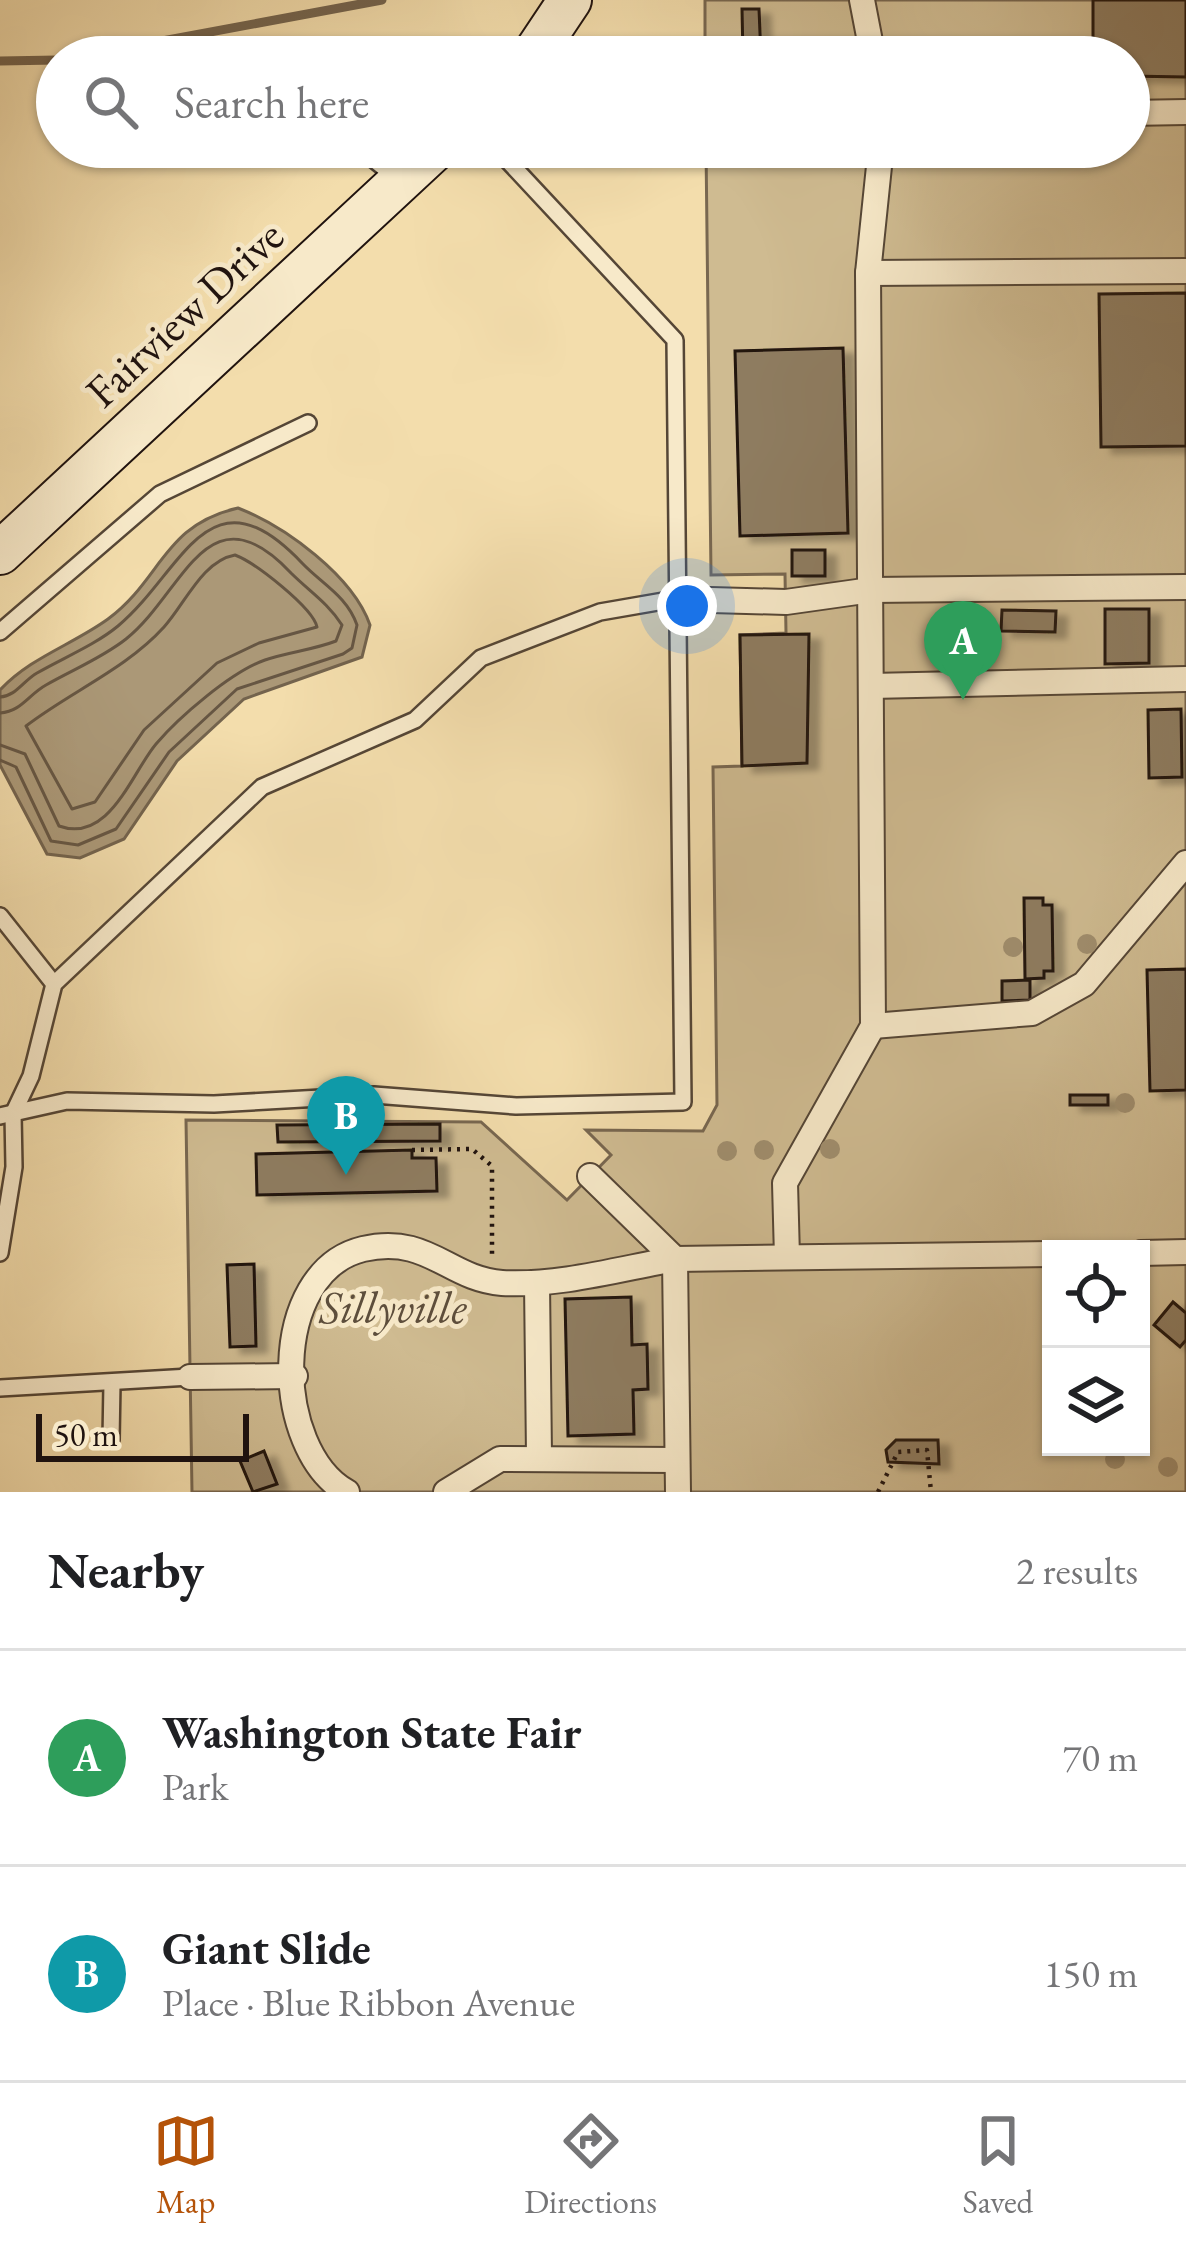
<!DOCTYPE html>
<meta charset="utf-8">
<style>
body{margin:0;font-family:"EB Garamond",serif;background:#f6f6f6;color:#202124}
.controls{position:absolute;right:36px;bottom:36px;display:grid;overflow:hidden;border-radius:0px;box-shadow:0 3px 9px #0004}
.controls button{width:108px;height:108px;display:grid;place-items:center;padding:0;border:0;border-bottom:3px solid #e0e0e0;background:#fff;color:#202124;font:60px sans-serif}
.scale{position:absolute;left:36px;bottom:30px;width:213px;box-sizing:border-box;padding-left:12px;border:6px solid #20130f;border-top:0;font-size:33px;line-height:42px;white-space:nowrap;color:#20130f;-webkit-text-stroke:9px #f7e9c9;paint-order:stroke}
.you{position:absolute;left:687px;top:606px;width:42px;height:42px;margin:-30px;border:9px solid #fff;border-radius:50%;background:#1a73e8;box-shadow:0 0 0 18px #1a73e833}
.badge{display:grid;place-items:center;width:78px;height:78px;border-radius:50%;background:#b45309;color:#fff;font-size:39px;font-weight:700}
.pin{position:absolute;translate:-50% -99px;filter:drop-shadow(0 3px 6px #0008)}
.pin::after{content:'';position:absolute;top:63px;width:42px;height:36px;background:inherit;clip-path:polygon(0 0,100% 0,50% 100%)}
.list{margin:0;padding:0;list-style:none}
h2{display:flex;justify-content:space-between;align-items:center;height:156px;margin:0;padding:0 48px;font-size:51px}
h2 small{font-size:39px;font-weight:400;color:#757577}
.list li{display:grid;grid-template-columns:78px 1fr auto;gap:36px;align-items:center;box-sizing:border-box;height:216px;padding:0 48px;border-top:3px solid #e0e0e0}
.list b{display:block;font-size:45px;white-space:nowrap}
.list p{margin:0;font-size:39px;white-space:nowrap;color:#757577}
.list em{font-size:39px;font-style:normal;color:#757577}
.icon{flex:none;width:66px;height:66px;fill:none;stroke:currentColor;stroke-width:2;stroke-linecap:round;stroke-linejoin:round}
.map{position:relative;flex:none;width:1186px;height:1492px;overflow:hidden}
.search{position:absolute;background:#fff;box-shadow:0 3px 9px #0004;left:36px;right:36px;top:36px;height:132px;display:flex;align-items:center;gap:30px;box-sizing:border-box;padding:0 42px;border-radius:66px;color:#757577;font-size:45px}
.sheet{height:588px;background:#fff}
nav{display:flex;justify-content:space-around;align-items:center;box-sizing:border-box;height:168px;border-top:3px solid #e0e0e0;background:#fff;font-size:33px;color:#757577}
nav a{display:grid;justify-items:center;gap:6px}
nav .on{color:#b45309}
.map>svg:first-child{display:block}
.green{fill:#cfbb91;stroke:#786750;stroke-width:3;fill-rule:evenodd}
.water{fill:#ab9877;stroke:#73634d;stroke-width:3}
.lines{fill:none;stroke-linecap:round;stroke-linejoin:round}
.shore{stroke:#665643;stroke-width:3}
.stream{stroke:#73634d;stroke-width:9}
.building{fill:#8e7c61;stroke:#20130f;stroke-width:3;filter:url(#shadow)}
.service-casing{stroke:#554636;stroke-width:20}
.pedestrian-casing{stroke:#554636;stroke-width:28}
.secondary-casing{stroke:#20130f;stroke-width:46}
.path{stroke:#20130f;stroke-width:4.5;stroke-dasharray:3 6;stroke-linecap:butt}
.service{stroke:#f7e9c9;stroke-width:15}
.pedestrian{stroke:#f7e9c9;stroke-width:24}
.secondary{stroke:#f7e9c9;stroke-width:42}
.tree{fill:#a08e6e}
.labels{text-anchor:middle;stroke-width:10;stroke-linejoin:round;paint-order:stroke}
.street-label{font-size:45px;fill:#20130f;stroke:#f7e9c9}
.park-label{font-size:45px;font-style:italic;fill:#5d4e3c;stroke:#f7e9c9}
</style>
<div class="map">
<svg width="1186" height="1492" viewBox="0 0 1186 1492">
<defs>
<filter id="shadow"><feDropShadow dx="11" dy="6" stdDeviation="3" flood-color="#0004"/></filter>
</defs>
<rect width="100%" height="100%" fill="#f3ddac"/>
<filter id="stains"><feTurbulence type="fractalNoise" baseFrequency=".00167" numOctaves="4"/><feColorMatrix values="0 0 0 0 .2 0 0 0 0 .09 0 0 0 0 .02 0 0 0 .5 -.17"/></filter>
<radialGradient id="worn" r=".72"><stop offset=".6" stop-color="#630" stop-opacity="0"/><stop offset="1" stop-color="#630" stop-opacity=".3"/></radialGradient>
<path class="green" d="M705,0H1186V1492H192L186,1120L481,1122L567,1200L611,1155L586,1130L703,1131L717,1105L713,767L742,766L740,635L786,633L785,574L711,575L706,147H1129V57H705ZM1051,1249H1141V1447H1051Z"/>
<path class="water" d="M238,508C285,526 353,576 370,625L362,657L244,699L177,761L124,839L80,858L47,854L0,765V690C31,657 72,645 108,619C162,579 163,525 238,508Z"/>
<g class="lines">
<g class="shore">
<path d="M235,555C256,563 313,608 317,627L259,643L217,663L144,730L95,802L72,809L26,726C70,692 126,669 164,627C185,604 202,561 235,555Z"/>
<path d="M0,697C16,696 23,681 37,673C63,658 95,645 118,626C183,572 208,464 302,563C322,584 347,596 357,625L352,648L343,654L237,689L169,752L116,829L78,845L51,841L16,767L0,760"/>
<path d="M0,713C22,711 28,695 46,685C72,670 102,658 126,639C184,593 207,484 291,573C309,591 328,603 342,625L336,641C313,650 288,652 265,660C231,672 179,717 156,744C131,774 109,844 59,826L25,754L0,745"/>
</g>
<g class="stream">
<polyline points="76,57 382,0"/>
<polyline points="0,61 57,60"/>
</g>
</g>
<g class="building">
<polygon points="1093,0 1186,0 1186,77 1129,76 1129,57 1093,57"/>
<polygon points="742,9 759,9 761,57 743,57"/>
<polygon points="1186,293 1186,446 1101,447 1099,294"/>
<polygon points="843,348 848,533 740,536 735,351"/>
<rect x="792" y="550" width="33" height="26"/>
<polygon points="1105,609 1149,609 1149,663 1105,664"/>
<polygon points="1002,610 1056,611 1055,632 1001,631"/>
<polygon points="809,634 807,763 742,766 740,635"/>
<polygon points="1181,709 1182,777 1149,778 1148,710"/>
<polygon points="1024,898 1043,898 1043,905 1052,905 1053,971 1044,971 1044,978 1025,979"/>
<polygon points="1186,969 1186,1090 1150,1091 1147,970"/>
<polygon points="1030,980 1030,1000 1002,1001 1002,981"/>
<rect x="1070" y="1095" width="38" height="10"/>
<polygon points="440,1124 440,1141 278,1142 277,1125"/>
<polygon points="412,1150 412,1158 436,1158 437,1191 257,1195 256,1154"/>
<polygon points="254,1264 256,1346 230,1347 227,1265"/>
<polygon points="631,1297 632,1345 647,1344 648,1389 633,1390 634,1434 568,1436 565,1299"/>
<polygon points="1173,1302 1186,1313 1186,1340 1180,1347 1154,1325"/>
<polygon points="896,1440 938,1440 939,1464 888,1462 886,1450"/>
<polygon points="264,1451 277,1484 253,1492 240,1461"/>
</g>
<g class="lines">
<g class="service-casing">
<g id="service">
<polyline points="358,147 398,179"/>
<polyline points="0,632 160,494 308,423"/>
<polyline points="0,916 54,984"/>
<polyline points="0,1116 67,1101 214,1104 374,1095 516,1106 683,1102 675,340 495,147"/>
<polyline points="0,1253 14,1167 13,1114 31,1076 54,984 262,787 415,720 481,658 600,612 675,599"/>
<polyline points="0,1388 190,1377"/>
<polyline points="111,1440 112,1383"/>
</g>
</g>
<g class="pedestrian-casing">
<g id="pedestrian">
<polyline points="862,0 873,57"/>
<polyline points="1129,113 1186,112"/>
<polyline points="868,273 1186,271"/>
<polyline points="675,599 786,602 871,590 1186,587"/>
<polyline points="871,686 1186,679"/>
<polyline points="873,1026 1032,1013 1084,984 1186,863"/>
<polyline points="590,1176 675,1259 1051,1254"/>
<polyline points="1141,1253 1186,1252"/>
<polyline points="787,1257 785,1183 873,1026 868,273 881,147"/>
<polyline points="537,1283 539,1456"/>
<polyline points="190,1377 295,1376"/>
<path d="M347,1492C272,1450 268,1272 363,1249C428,1234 448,1279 502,1283C559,1286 619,1269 675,1259L678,1492"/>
<polyline points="446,1492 500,1459 677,1460"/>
</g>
</g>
<g class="secondary-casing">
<g id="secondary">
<polyline points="532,57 570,0"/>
<polyline points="0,553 437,147"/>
</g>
</g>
<g class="path">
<polyline points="412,1150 472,1149 492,1166 492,1258"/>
<polyline points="878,1492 898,1452 927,1450 931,1492"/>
</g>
<use href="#service" class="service"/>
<use href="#pedestrian" class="pedestrian"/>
<use href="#secondary" class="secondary"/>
</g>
<g class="tree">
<circle cx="984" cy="621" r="10"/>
<circle cx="1087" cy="944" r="10"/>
<circle cx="1013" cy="947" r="10"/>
<circle cx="1125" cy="1103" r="10"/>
<circle cx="830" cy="1149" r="10"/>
<circle cx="764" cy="1150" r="10"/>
<circle cx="727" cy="1151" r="10"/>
<circle cx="1115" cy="1459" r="10"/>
<circle cx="1168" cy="1467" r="10"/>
</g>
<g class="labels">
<g class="street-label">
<text transform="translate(184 313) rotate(-43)" y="16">Fairview Drive</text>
</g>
<g class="park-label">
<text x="393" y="1323">Sillyville</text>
</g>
</g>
<rect width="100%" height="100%" filter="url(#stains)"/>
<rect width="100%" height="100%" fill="url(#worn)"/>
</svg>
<div class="controls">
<button><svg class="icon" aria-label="locate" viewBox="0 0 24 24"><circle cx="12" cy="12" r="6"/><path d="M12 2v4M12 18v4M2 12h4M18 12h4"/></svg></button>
<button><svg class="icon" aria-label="layers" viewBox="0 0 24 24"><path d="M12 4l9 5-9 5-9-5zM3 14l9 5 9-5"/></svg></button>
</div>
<div class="scale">50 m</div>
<div class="you"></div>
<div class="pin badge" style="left:963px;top:700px;background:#2e9e5b">A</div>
<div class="pin badge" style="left:346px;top:1175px;background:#0f9aa8">B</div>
<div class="search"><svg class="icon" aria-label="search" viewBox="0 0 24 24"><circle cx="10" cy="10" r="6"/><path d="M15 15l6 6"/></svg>Search here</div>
</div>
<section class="sheet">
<h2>Nearby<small>2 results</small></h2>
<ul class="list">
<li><span class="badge" style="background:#2e9e5b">A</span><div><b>Washington State Fair</b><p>Park</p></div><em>70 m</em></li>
<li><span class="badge" style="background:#0f9aa8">B</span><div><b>Giant Slide</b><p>Place · Blue Ribbon Avenue</p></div><em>150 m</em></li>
</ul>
</section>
<nav>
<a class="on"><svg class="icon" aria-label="map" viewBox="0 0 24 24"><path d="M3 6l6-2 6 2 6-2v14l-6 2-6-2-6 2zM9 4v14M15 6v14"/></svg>Map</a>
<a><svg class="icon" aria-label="directions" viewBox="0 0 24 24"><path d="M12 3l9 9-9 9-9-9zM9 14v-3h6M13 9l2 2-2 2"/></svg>Directions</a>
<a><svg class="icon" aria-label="saved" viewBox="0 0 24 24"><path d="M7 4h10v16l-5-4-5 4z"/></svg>Saved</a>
</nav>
